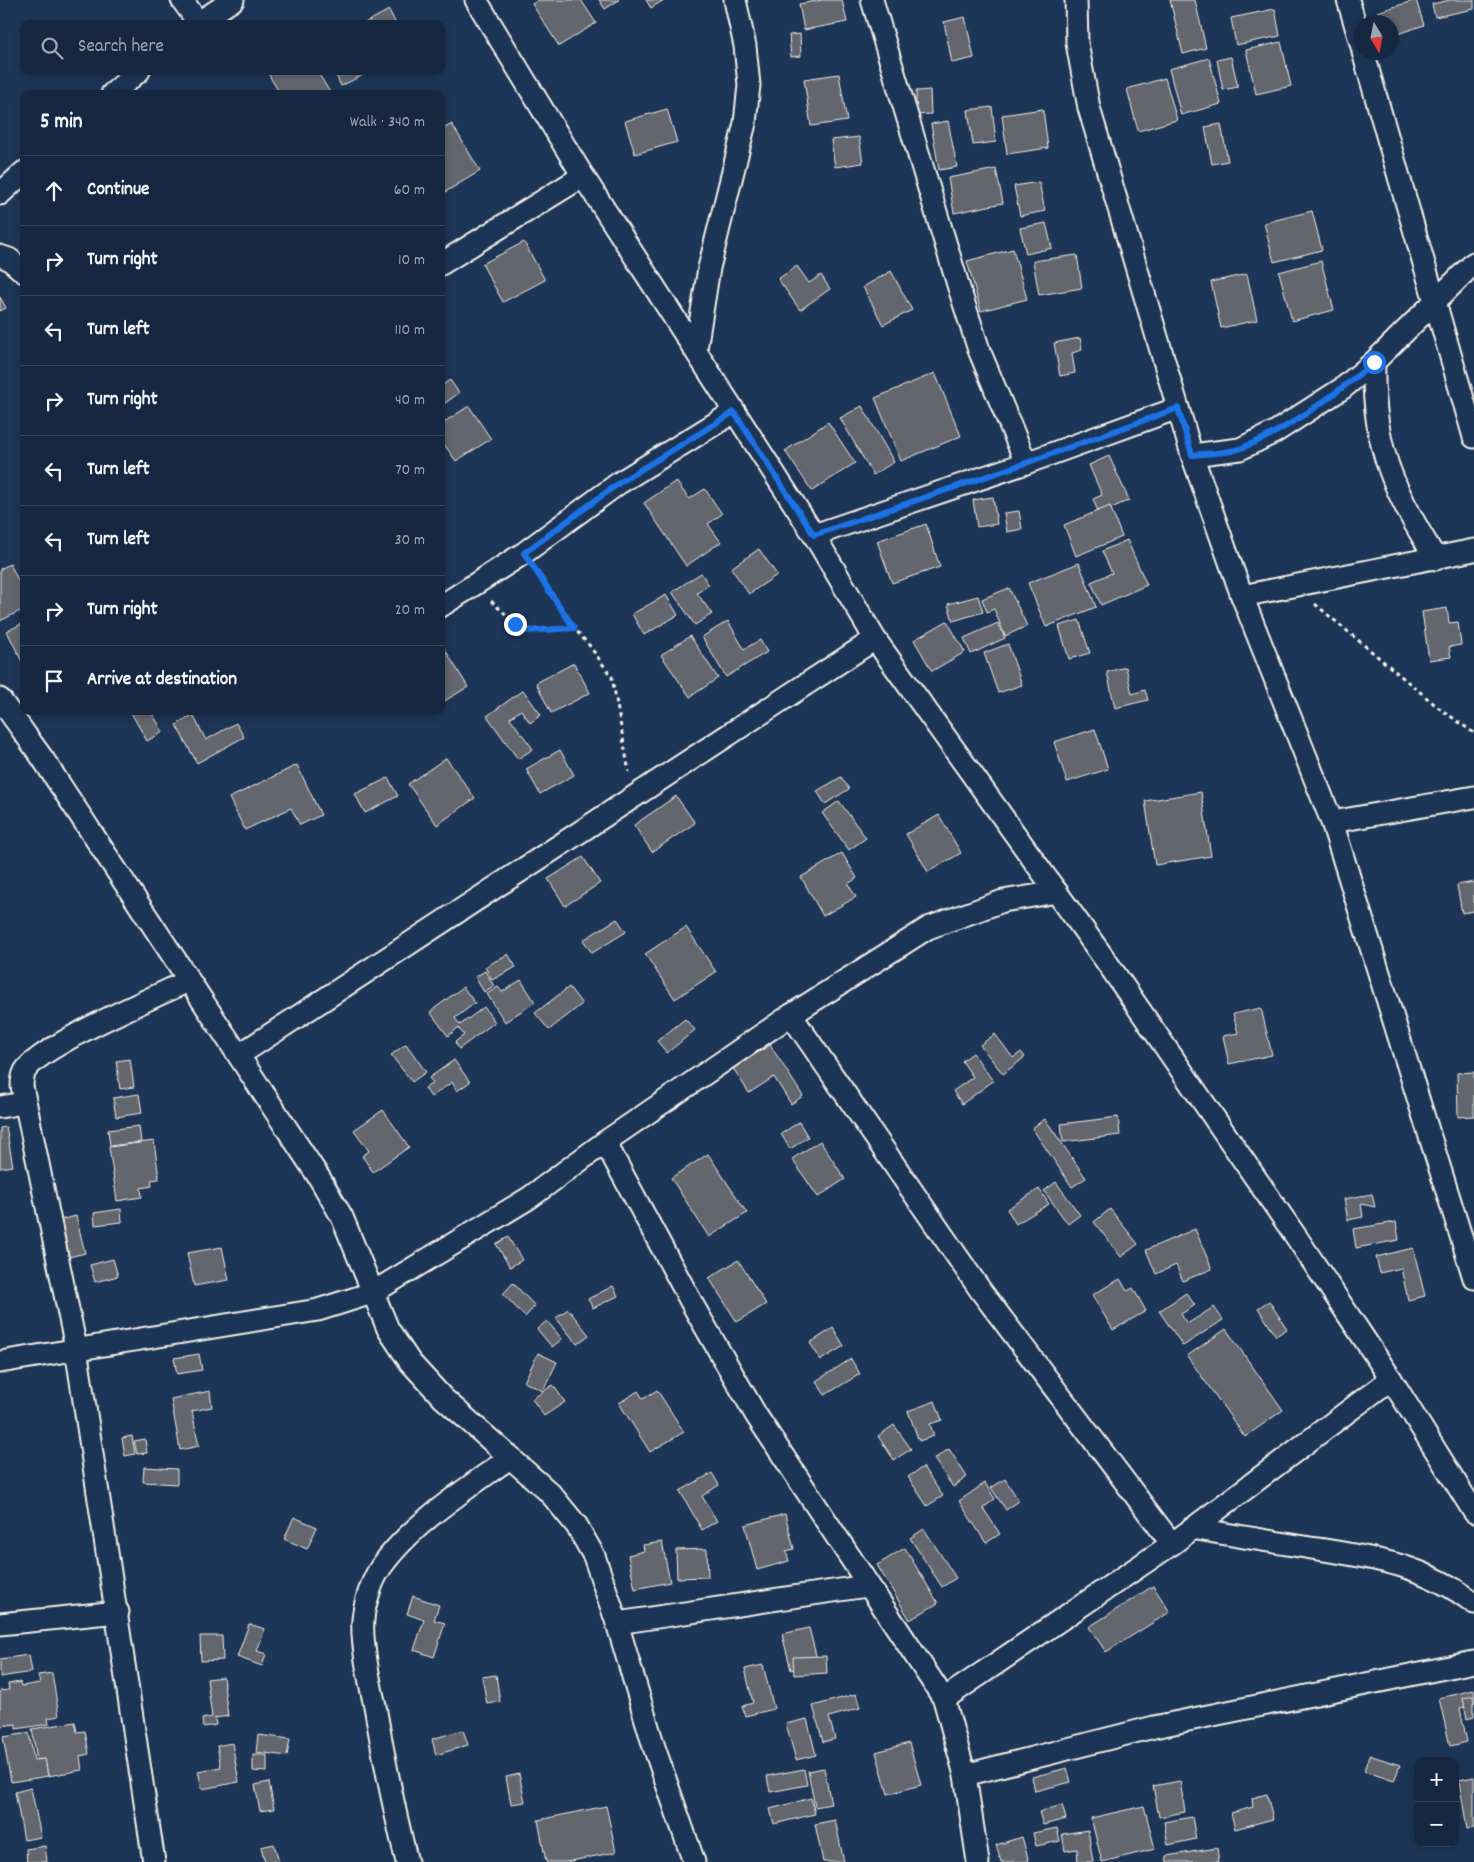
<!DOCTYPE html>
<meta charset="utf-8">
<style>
body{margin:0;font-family:Dekko,sans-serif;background:#1f3048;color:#f1f3f6}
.controls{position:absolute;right:15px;bottom:15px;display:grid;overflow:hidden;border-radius:10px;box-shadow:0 2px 8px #0003}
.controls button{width:45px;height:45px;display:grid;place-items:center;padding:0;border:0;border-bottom:1px solid #35445a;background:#162841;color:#f1f3f6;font:25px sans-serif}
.compass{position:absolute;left:1354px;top:15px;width:45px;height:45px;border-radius:50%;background:#162841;box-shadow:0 2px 8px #0003;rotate:170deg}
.stop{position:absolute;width:15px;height:15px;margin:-11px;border:4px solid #1a73e8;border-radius:50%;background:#fff}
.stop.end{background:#1a73e8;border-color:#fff;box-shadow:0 1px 5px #0008}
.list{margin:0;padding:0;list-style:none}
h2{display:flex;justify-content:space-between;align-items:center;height:65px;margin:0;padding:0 20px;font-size:21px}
h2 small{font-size:16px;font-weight:400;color:#9ea6b1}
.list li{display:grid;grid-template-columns:32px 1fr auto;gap:15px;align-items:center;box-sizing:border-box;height:70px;padding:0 20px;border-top:1px solid #35445a}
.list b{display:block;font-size:19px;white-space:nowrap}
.list em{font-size:16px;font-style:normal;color:#9ea6b1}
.icon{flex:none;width:28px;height:28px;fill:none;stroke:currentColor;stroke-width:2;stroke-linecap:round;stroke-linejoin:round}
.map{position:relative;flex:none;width:1474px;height:1862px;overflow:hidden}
.search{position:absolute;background:#162841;box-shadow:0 2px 8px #0003;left:20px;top:20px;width:425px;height:55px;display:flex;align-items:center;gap:12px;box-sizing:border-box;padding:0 18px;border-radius:10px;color:#9ea6b1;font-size:19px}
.panel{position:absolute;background:#162841;box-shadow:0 2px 8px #0003;left:20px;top:90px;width:425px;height:625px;border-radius:10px}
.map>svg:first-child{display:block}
.building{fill:#63666d;stroke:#f4f1e8}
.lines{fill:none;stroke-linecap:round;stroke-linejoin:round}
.minor-casing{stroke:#f4f1e8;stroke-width:25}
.path{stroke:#f4f1e8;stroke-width:3;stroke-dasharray:4 4;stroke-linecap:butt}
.minor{stroke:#1d3557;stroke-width:21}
.route{stroke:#1a73e8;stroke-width:6}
</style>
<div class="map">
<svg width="1474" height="1862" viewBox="0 0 1474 1862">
<rect width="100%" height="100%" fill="#1d3557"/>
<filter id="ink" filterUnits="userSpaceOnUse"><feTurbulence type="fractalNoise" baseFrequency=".02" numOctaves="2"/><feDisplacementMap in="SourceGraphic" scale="10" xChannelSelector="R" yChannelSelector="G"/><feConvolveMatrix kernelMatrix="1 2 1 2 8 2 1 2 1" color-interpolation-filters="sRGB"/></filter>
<g filter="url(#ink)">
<g class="building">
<polygon points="539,0 581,0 596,23 559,46 532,4"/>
<polygon points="599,0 619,0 605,9"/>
<polygon points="646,0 664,0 651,8"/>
<polygon points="822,0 842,0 847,22 804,30 799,4"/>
<polygon points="1170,0 1195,0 1206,48 1183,54"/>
<polygon points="1416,0 1424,25 1392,36 1392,22 1381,22 1377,12"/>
<polygon points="1450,0 1474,0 1474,9 1435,17 1432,4"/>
<polygon points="1275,9 1280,36 1236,45 1231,18"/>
<polygon points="389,10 396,24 363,24"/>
<polygon points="965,17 974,58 952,63 944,22"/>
<polygon points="800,34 801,56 791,57 789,35"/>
<polygon points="1281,42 1291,86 1256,94 1246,50"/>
<polygon points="1231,57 1238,87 1223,90 1217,60"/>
<polygon points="1209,58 1221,104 1181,115 1169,69"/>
<polygon points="277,71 317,71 331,94 280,94 269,75"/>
<polygon points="334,71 364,71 365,74 341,86"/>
<polygon points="839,74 847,121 811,126 804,79"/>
<polygon points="1165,78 1177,120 1138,131 1127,89"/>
<polygon points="930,90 931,114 916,115 916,91"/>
<polygon points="992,107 996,142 973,145 968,110"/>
<polygon points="667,109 677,142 635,154 625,121"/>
<polygon points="1043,109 1048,148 1007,154 1002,115"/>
<polygon points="948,121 957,167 939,170 931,124"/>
<polygon points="452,124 480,171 442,194 441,130"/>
<polygon points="1221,124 1228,161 1212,164 1205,127"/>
<polygon points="859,137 863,163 835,167 831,140"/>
<polygon points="996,169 1003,203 954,213 948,178"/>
<polygon points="1039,182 1045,211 1020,216 1014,186"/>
<polygon points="1312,211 1322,250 1274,262 1264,223"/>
<polygon points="1046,223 1052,248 1026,254 1020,228"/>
<polygon points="524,242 545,280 503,302 482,264"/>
<polygon points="1013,249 1027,299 981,311 967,261"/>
<polygon points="1077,255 1082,288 1039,295 1033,261"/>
<polygon points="1321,261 1334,310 1292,321 1279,272"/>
<polygon points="797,266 809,283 821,275 830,289 800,310 778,279"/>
<polygon points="891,271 912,310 883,325 863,287"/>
<polygon points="1247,274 1257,320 1221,328 1211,282"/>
<polygon points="0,297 6,308 0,311"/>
<polygon points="1080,338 1082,350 1072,353 1075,373 1060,376 1054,343"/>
<polygon points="935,373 961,436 901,461 875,398"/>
<polygon points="450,380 459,393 441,406 441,386"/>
<polygon points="469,406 491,439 456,461 441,440 441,424"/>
<polygon points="862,406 894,462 873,475 840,418"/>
<polygon points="828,422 855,463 812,491 785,451"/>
<polygon points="1109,456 1129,500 1099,514 1093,499 1102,495 1089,465"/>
<polygon points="676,481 689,499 705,489 722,514 708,524 721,542 686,566 644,503"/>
<polygon points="993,497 997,524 977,527 973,500"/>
<polygon points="1110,506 1122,537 1076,556 1064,525"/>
<polygon points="1019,511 1022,529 1007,532 1004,513"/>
<polygon points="926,524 940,567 892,583 877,541"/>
<polygon points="1127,540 1147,585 1101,605 1091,582 1112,573 1102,551"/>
<polygon points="759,549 777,575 749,594 731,568"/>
<polygon points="1079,563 1096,607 1046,627 1028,583"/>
<polygon points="10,564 24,592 24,609 0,621 0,569"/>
<polygon points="701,573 709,585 697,593 712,614 695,625 672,592"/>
<polygon points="1009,588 1027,626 1005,636 994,609 987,612 982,599"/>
<polygon points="666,595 678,615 644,635 632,614"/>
<polygon points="978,596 983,612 953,621 948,604"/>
<polygon points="1447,608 1449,623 1458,622 1461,645 1449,647 1451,657 1429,660 1422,612"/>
<polygon points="1079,620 1090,653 1069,659 1059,626"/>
<polygon points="728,621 744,649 760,640 767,652 726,677 702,637"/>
<polygon points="947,621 965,652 932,671 914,640"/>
<polygon points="24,623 24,666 7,631"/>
<polygon points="998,623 1005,638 971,654 964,638"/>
<polygon points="690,636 718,678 690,697 661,655"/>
<polygon points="1008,644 1022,685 998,693 984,653"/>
<polygon points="444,648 468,687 441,703 441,649"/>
<polygon points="574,663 590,693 551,713 536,683"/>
<polygon points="1126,667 1132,694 1145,690 1148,700 1115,708 1107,672"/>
<polygon points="523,690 541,715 530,723 521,710 510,718 533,749 518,759 487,716"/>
<polygon points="130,711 151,711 163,732 147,741"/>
<polygon points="193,715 206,740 236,723 244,737 197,763 176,725"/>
<polygon points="1095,729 1108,769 1067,782 1054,742"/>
<polygon points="560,750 574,775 540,794 526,769"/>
<polygon points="446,758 475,798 437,825 408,784"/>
<polygon points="297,765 321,815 300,825 291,808 245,830 229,798"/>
<polygon points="841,777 849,789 825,804 817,791"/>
<polygon points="388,778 398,796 365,813 355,794"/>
<polygon points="1201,792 1211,856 1155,865 1145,801"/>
<polygon points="676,796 695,823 652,852 634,825"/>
<polygon points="839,801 866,838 849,850 822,813"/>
<polygon points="939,815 961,853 928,872 906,834"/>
<polygon points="842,853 857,878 848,884 856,897 823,916 801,877"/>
<polygon points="583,857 600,883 565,906 548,879"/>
<polygon points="1474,882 1474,911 1462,913 1457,885"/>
<polygon points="617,919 626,932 592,953 583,940"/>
<polygon points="686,927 716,972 675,999 645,954"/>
<polygon points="508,954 516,967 492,980 485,967"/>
<polygon points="485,971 494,986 484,992 475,977"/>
<polygon points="521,980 535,1002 505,1022 487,994 498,987 502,992"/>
<polygon points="463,987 475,1003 455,1018 460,1025 484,1007 495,1022 459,1049 455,1042 464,1035 458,1028 448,1036 430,1012"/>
<polygon points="569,987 582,1004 549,1030 535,1013"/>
<polygon points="1261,1008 1272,1055 1229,1064 1223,1036 1238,1033 1233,1014"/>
<polygon points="685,1019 695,1030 667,1053 657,1041"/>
<polygon points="995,1034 1013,1058 1021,1052 1025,1057 1003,1074 980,1045"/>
<polygon points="406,1044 426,1072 412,1082 391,1055"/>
<polygon points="770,1045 803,1096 791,1104 774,1077 749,1093 733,1068"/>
<polygon points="973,1053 993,1081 962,1104 953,1091 973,1077 962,1061"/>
<polygon points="130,1059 134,1087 120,1089 116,1061"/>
<polygon points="454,1060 470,1082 457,1091 452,1082 431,1097 425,1088 433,1083 429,1078"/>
<polygon points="1474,1072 1474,1116 1458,1117 1457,1073"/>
<polygon points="139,1094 142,1113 116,1117 113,1098"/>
<polygon points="383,1110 409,1147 373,1172 362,1156 369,1151 354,1130"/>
<polygon points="1118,1117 1120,1135 1063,1142 1061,1124"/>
<polygon points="1045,1119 1086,1178 1072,1187 1032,1128"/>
<polygon points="799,1122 808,1137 790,1149 781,1134"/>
<polygon points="139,1126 141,1142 110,1146 108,1130"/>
<polygon points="6,1127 13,1166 0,1168 0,1128"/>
<polygon points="154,1141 159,1179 151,1180 152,1186 141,1188 142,1197 117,1201 109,1147"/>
<polygon points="820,1141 845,1179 818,1197 792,1159"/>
<polygon points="708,1154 747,1213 709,1237 671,1178"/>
<polygon points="1056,1182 1080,1215 1068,1224 1044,1191"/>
<polygon points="1039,1189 1049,1204 1016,1224 1007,1209"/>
<polygon points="1372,1194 1375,1207 1361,1204 1363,1217 1348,1220 1344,1199"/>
<polygon points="121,1209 122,1222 95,1225 94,1213"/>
<polygon points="1110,1209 1138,1244 1121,1257 1094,1222"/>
<polygon points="76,1216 85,1253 69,1257 60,1220"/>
<polygon points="1396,1222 1399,1240 1356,1248 1353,1229"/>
<polygon points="1195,1229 1212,1269 1183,1281 1176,1265 1156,1274 1146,1250"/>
<polygon points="508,1237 522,1260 510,1267 496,1244"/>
<polygon points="222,1247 229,1280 194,1286 187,1253"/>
<polygon points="1413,1248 1425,1296 1408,1300 1401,1268 1380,1273 1376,1257"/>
<polygon points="113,1259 118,1276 95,1282 90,1265"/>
<polygon points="738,1260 766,1304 737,1322 709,1278"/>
<polygon points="1120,1279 1127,1291 1133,1288 1146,1311 1113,1330 1092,1295"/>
<polygon points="513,1283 535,1306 525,1317 503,1294"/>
<polygon points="613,1286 618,1296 593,1308 588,1299"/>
<polygon points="1186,1293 1195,1305 1181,1314 1187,1324 1214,1307 1223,1320 1183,1346 1159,1311"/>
<polygon points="1269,1301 1287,1329 1276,1336 1258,1308"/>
<polygon points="568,1309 589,1335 577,1344 556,1318"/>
<polygon points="547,1321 562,1339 552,1347 537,1329"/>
<polygon points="833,1328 844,1346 821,1360 810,1343"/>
<polygon points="1226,1329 1283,1410 1245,1437 1187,1356"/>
<polygon points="538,1353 557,1362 543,1391 524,1382"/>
<polygon points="199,1354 202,1370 177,1374 174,1358"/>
<polygon points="851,1359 860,1374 825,1395 816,1381"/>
<polygon points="553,1385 565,1402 544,1416 532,1399"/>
<polygon points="657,1390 684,1432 650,1452 619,1403 638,1391 643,1399"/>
<polygon points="210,1391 212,1407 192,1411 199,1446 180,1450 171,1399"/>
<polygon points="935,1401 942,1420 930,1424 934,1436 919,1441 908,1411"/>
<polygon points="894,1425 911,1449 894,1460 878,1436"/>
<polygon points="132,1436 135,1454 125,1456 122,1438"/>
<polygon points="145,1439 147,1453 137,1454 134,1441"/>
<polygon points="949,1449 967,1477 953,1487 934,1459"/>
<polygon points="144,1467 177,1469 177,1484 143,1482"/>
<polygon points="923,1467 943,1496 927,1506 908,1477"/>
<polygon points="712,1473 719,1485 702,1496 717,1521 702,1530 680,1491"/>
<polygon points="1005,1479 1019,1501 1006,1510 991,1488"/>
<polygon points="985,1483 995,1499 983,1508 1000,1534 986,1543 959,1501"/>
<polygon points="785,1514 794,1549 786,1551 789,1561 757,1570 745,1525"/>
<polygon points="294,1517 317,1527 307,1549 284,1539"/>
<polygon points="924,1529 956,1578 942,1587 910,1538"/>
<polygon points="662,1542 670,1582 635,1589 628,1555 644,1551 643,1545"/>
<polygon points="905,1548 938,1603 910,1620 877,1565"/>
<polygon points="707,1549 708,1577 677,1578 676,1550"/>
<polygon points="1153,1586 1170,1612 1106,1652 1089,1627"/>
<polygon points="413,1596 439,1605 434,1620 445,1623 434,1657 414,1650 424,1620 407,1614"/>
<polygon points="249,1624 265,1629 257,1651 266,1654 262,1666 237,1657"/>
<polygon points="809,1628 818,1663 791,1670 782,1634"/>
<polygon points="200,1636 222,1636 223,1660 201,1661"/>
<polygon points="29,1655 32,1672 0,1677 0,1659"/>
<polygon points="826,1656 827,1673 794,1675 793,1657"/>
<polygon points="763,1665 774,1709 745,1716 742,1706 753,1703 745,1669"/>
<polygon points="52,1673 59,1716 48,1718 49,1724 16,1729 16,1724 0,1726 0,1691 9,1690 8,1684 20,1682 21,1686 40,1683 38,1675"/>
<polygon points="496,1675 500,1702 487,1704 482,1677"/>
<polygon points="223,1677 228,1716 215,1718 216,1725 203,1727 202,1719 212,1717 207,1679"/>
<polygon points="1474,1690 1474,1705 1460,1708 1467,1742 1450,1746 1439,1698"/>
<polygon points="856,1694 860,1708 829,1717 835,1739 823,1742 813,1706"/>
<polygon points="1474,1696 1474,1717 1467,1719 1463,1698"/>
<polygon points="807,1719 816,1755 796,1760 786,1724"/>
<polygon points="75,1722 77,1732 85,1731 89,1754 80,1756 82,1770 48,1776 45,1759 37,1760 32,1729"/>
<polygon points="463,1730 468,1745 436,1755 432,1739"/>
<polygon points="29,1733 34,1760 45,1759 48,1776 11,1782 3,1737"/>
<polygon points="258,1735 290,1739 287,1756 256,1752"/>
<polygon points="232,1743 239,1782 202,1789 198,1771 221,1767 217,1746"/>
<polygon points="909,1743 921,1785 888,1794 876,1752"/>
<polygon points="253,1755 267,1755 267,1772 253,1771"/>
<polygon points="1369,1755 1400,1765 1394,1781 1364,1771"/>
<polygon points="824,1768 831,1804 815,1807 808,1771"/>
<polygon points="1067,1768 1071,1782 1035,1791 1032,1777"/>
<polygon points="804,1769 807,1785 770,1792 767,1776"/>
<polygon points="519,1774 525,1802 511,1804 506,1777"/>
<polygon points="1474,1777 1474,1828 1467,1829 1459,1780"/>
<polygon points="1180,1781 1185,1812 1159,1817 1153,1786"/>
<polygon points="269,1782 274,1809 260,1811 255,1785"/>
<polygon points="31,1788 41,1837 24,1840 15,1792"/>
<polygon points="1267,1794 1273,1819 1235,1829 1231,1813 1253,1807 1252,1798"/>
<polygon points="811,1798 815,1814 774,1824 770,1809"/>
<polygon points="1062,1805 1066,1819 1043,1825 1039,1812"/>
<polygon points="606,1806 616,1852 566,1862 546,1862 538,1820"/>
<polygon points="1144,1806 1155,1849 1102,1862 1091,1818"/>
<polygon points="1192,1817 1196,1839 1168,1845 1164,1822"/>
<polygon points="835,1820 844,1862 823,1862 815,1824"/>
<polygon points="1057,1828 1060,1841 1036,1846 1033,1833"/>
<polygon points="1088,1830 1093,1862 1078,1862 1077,1849 1065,1851 1062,1834"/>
<polygon points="1022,1837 1029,1862 1001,1862 996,1845"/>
<polygon points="274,1844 279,1862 265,1862 261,1847"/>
<polygon points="45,1846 47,1862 27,1862 26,1849"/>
<polygon points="1217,1848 1219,1862 1167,1862 1166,1856"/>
</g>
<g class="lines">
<g class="minor-casing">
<g id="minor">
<polyline points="182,0 198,22"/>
<polyline points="476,0 583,176 814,535 875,639 1106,961 1297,1238 1391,1379 1474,1512"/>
<polyline points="872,0 959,288 979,350 1026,463"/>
<polyline points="1076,0 1077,43 1089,108 1192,455 1242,596 1332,822 1474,1278"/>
<polyline points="1348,0 1362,47"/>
<polyline points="196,24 233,0"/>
<polyline points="1363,52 1474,437"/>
<polyline points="112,94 139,71"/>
<polyline points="0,194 24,172"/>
<polyline points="0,256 9,259 24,272"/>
<polyline points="441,264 583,176"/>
<polyline points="696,349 709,268 745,123 749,85 745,46 735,0"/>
<path d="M1374,362C1372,445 1393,490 1436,559"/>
<polyline points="1192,455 1240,449 1275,432 1343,388 1374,362 1474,263"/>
<polyline points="814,535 1026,463 1178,408"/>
<polyline points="1242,596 1474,550"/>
<polyline points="441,606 524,553 619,483 734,412"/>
<polyline points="0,699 43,759 320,1179 342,1217 388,1329 410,1362 443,1398 550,1493 577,1526 594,1556 617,1623 654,1747 694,1862"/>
<polyline points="1332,822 1474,797"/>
<polyline points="791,1015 981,1291 1172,1544"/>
<polyline points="239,1055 875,639"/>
<polyline points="0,1107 24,1103"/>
<polyline points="605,1142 695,1309 756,1415 944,1699 965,1775 978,1862"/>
<polyline points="0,1362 318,1310 372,1293 529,1198 605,1142 791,1015 928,928 1003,901 1057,892"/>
<path d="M1192,1528C1230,1535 1268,1541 1305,1547C1368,1557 1423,1563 1474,1603"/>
<polyline points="617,1623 867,1586"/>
<polyline points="0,1624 118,1612"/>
<polyline points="944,1699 1172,1544 1391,1379"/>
<polyline points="965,1775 1154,1727 1474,1662"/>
<path d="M154,1862L76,1348L22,1086C22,1081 23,1075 25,1071C41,1045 155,997 188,981"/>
<path d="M407,1862C394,1810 384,1759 375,1706C370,1684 361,1642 363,1620C364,1604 372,1580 381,1567C412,1523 468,1488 511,1457"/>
</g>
</g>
<g class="path">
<polyline points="537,572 574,628 589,645 612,677 629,772"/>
<polyline points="491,601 523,630 573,628"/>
<polyline points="1315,604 1439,708 1474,733"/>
</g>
<use href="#minor" class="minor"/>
</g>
</g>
<g class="lines" filter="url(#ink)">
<path class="route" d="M515,624L527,631L574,628L524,553L619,483L734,412L814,535L1026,463L1178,408L1192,455C1207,453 1227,454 1242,448C1290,429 1335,395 1374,362"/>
</g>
</svg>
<div class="controls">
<button>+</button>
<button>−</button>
</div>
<svg class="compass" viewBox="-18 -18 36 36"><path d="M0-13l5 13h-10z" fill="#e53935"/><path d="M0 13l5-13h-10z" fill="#9ea6b1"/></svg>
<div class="stop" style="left:1374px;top:362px"></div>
<div class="stop end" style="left:515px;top:624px"></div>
<div class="search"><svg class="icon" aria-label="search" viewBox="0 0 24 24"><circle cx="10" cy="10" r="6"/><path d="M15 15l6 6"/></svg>Search here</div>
<section class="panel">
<h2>5 min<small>Walk · 340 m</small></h2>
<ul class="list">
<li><svg class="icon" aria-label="ahead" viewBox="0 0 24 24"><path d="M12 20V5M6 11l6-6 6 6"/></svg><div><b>Continue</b></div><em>60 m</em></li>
<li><svg class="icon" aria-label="right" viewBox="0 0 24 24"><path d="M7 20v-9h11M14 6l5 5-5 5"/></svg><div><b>Turn right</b></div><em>10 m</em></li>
<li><svg class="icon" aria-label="left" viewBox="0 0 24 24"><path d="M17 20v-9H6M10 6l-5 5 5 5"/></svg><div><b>Turn left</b></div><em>110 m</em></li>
<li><svg class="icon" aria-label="right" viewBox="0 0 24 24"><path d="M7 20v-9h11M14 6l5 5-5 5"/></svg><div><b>Turn right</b></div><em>40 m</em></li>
<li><svg class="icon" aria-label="left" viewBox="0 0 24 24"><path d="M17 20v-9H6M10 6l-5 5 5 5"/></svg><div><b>Turn left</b></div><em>70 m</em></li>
<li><svg class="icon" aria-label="left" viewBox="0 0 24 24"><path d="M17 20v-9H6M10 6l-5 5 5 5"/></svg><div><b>Turn left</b></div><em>30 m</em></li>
<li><svg class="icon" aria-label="right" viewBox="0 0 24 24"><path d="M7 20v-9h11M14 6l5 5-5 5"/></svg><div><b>Turn right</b></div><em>20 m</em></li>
<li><svg class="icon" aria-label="arrive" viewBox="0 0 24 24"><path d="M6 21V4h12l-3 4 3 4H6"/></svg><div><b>Arrive at destination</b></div></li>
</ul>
</section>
</div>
